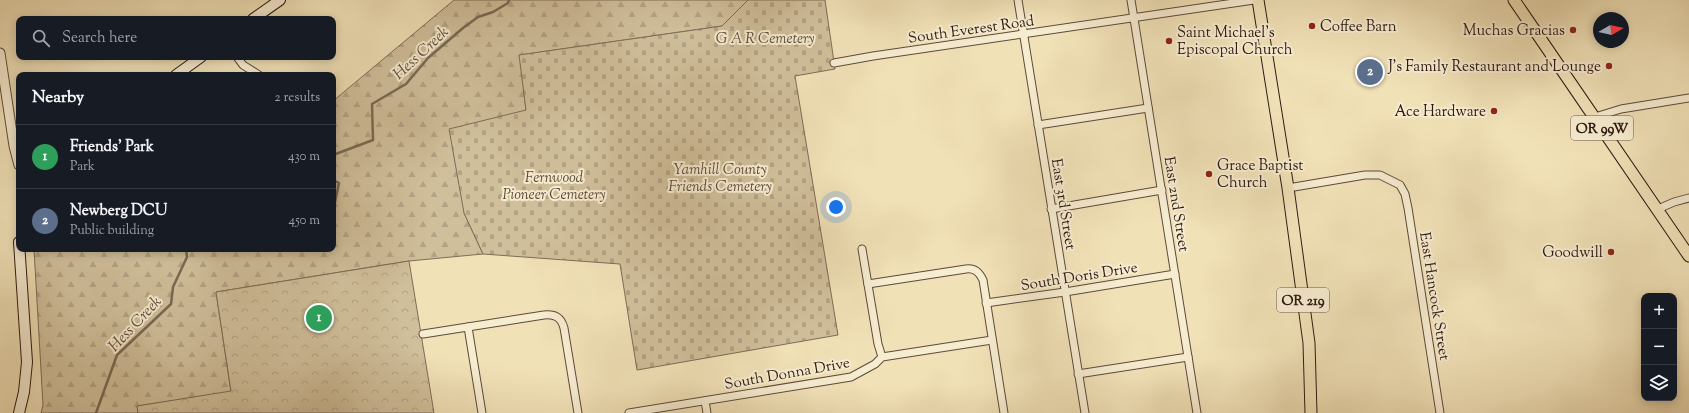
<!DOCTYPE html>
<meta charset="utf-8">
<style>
body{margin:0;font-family:"Sorts Mill Goudy",serif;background:#242831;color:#f1f3f6}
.controls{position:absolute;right:12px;bottom:12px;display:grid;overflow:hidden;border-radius:8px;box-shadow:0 2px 10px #0003}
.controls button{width:36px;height:36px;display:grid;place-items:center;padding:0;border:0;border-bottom:1px solid #363941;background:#171b24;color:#f1f3f6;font:20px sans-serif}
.compass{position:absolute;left:1593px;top:12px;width:36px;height:36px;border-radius:50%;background:#171b24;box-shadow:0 2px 10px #0003;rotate:81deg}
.you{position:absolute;left:836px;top:207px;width:14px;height:14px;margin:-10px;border:3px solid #fff;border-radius:50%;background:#1a73e8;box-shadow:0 0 0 6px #1a73e833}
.badge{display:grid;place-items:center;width:26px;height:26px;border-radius:50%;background:#1a73e8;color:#fff;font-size:13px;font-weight:700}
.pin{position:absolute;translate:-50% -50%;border:2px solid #fff;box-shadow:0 1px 4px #0006}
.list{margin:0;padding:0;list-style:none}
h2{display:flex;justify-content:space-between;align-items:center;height:52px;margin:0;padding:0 16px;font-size:17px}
h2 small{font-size:13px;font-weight:400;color:#9ea1a6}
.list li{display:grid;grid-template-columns:26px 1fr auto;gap:12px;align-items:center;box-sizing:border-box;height:64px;padding:0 16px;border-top:1px solid #363941}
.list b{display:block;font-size:15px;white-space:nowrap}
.list p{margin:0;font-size:13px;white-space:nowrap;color:#9ea1a6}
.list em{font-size:13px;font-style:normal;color:#9ea1a6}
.icon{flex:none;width:22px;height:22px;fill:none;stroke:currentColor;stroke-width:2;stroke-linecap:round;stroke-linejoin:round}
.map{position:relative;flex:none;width:1689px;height:413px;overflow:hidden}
.search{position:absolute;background:#171b24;box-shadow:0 2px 10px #0003;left:16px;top:16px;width:320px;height:44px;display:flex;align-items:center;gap:10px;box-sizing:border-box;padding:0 14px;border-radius:8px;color:#9ea1a6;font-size:15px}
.panel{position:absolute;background:#171b24;box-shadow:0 2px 10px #0003;left:16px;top:72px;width:320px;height:180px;border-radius:8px}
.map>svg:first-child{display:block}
.forest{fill:url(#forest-firs);stroke:#7e6c56}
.cemetery{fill:url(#cemetery-stones);stroke:#7e6c56}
.park{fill:url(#park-crowns);stroke:#7e6c56}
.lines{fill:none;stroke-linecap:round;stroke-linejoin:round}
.stream{stroke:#7a6853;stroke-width:2.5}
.minor-casing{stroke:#5e4a3a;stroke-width:9}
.tertiary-casing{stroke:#5e4a3a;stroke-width:11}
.secondary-casing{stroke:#2d1811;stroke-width:12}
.primary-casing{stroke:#2d1811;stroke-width:13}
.minor{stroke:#f6ecd0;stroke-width:7}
.tertiary{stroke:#f6ecd0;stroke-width:9}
.secondary{stroke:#f6ecd0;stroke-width:10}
.primary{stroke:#f1e1b7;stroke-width:11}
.poi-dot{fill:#8f2418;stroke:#f6ecd0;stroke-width:1.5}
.labels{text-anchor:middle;stroke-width:4;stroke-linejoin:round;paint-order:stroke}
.shield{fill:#f6ecd0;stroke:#69584a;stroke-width:1}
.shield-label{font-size:14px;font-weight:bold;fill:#2d1811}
.poi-label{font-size:15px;fill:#2d1811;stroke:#f6ecd0;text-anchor:end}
.street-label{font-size:15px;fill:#2d1811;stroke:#f6ecd0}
.park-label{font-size:15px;font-style:italic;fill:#5e4a3a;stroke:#f6ecd0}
.water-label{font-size:16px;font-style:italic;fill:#614d3d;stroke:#f6ecd0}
</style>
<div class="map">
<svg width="1689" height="413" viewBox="0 0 1689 413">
<defs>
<pattern id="forest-firs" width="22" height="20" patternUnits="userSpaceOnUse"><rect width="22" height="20" fill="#d0bf9b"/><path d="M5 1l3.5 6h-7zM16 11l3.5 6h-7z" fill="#b3a384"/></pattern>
<pattern id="cemetery-stones" width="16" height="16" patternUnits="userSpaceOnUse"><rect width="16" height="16" fill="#d0bf9b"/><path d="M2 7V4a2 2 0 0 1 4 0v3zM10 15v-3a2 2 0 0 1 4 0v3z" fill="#b3a384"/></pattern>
<pattern id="park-crowns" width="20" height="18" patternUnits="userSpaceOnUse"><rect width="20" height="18" fill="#d0bf9b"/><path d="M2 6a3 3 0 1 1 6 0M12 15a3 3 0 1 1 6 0" fill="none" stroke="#b3a384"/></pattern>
</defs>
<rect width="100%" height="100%" fill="#f1e1b7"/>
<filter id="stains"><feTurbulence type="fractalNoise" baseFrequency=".005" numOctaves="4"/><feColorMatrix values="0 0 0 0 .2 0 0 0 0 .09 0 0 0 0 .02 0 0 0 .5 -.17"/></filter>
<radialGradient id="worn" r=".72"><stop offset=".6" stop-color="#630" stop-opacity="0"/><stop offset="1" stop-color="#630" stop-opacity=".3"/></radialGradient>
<polygon class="forest" points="454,0 748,0 722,26 520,55 526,110 464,213 483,254 409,261 216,292 231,392 137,406 138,413 41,413 43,405 34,249 333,249 333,101"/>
<polygon class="cemetery" points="748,0 825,0 835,69 795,76 838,335 637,370 620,264 483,254 464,213 449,129 526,110 519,55 722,26"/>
<polygon class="park" points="409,261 434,413 138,413 137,406 231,391 216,292"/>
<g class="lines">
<g class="stream">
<polyline points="333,155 373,140 372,104 406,84 428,58 463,28 478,17 493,12 508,3 509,0"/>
<polyline points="333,180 339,183 333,212"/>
<polyline points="96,413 117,355 171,304 173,287 187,257 186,249"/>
</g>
<g class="minor-casing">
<g id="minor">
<polyline points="1018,0 1085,413"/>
<polyline points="1131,0 1197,413"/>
<polyline points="237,57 243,65 259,75"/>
<polyline points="834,63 873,56 1254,0"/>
<polyline points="1595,117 1621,109 1689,98"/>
<polyline points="1038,125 1148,108"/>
<polyline points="1288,188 1365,175 1380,175 1400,185 1405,194 1408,208 1440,413"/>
<polyline points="1051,209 1162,190"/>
<polyline points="1658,209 1674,202 1689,198"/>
<polyline points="862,249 878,344 882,357"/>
<path d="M868,284L966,269C975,268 979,272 983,280L1004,413"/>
<polyline points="986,303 1065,292 1175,274"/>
<polyline points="468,327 482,413"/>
<path d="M423,334L544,315C555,314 561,317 564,328L578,413"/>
<polyline points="1078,374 1188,357"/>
<polyline points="705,401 707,413"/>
<polyline points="629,413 851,377 875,364 882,357 992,340"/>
</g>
</g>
<g class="tertiary-casing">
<polyline id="tertiary" points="0,53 14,146 19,165"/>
</g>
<g class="secondary-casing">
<g id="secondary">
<polyline points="253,19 280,0"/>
<polyline points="176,75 201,57"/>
<polyline points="19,242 27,362 24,392 19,413"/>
</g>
</g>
<g class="primary-casing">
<g id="primary">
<polyline points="1258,0 1288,188 1309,343 1311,413"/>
<polyline points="1514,0 1689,256"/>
</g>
</g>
<use href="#minor" class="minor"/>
<use href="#tertiary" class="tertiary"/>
<use href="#secondary" class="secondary"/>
<use href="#primary" class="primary"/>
</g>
<g class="poi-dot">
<circle cx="1312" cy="26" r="4"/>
<circle cx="1573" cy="30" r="4"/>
<circle cx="1169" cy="41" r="4"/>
<circle cx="1609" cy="66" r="4"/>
<circle cx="1494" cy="111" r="4"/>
<circle cx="1209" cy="174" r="4"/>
<circle cx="1611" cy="252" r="4"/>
</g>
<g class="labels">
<g class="shield">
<rect x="1571" y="116" width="62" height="24" rx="3"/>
<rect x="1277" y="288" width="52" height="24" rx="3"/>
</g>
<g class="shield-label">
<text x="1602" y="133">OR 99W</text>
<text x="1303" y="305">OR 219</text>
</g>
<g class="poi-label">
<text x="1320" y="31" text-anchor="start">Coffee Barn</text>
<text x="1565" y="35">Muchas Gracias</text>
<text x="1177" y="37" text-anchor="start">Saint Michael's<tspan x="1177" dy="17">Episcopal Church</tspan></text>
<text x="1601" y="71">J's Family Restaurant and Lounge</text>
<text x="1486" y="116">Ace Hardware</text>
<text x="1217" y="170" text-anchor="start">Grace Baptist<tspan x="1217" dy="17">Church</tspan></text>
<text x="1603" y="257">Goodwill</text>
</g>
<g class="street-label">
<text transform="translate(971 29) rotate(-8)" y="5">South Everest Road</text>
<text transform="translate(1064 204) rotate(81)" y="5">East 3rd Street</text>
<text transform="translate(1177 204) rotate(81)" y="5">East 2nd Street</text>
<text transform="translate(1079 276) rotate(-9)" y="5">South Doris Drive</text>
<text transform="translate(1435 296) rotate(81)" y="5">East Hancock Street</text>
<text transform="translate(787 373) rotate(-10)" y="5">South Donna Drive</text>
</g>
<g class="park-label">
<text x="765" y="43">G A R Cemetery</text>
<text x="720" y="174">Yamhill County<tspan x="720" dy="17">Friends Cemetery</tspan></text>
<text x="554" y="182">Fernwood<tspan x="554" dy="17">Pioneer Cemetery</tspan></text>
</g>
<g class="water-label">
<text transform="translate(420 52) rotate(-43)" y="6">Hess Creek</text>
<text transform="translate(134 323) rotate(-47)" y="6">Hess Creek</text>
</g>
</g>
<rect width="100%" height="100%" filter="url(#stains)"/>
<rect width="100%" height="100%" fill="url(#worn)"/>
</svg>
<div class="controls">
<button>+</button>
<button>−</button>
<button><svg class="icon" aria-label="layers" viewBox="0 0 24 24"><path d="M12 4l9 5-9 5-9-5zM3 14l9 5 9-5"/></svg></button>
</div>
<svg class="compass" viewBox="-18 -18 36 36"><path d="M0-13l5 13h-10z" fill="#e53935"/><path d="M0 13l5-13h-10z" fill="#9ea1a6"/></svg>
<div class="you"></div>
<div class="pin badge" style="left:319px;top:318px;background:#2e9e5b">1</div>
<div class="pin badge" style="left:1370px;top:72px;background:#5c6f8a">2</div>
<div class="search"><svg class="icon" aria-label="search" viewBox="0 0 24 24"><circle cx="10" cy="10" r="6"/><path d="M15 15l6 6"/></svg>Search here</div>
<section class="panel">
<h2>Nearby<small>2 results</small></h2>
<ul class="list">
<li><span class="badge" style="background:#2e9e5b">1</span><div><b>Friends' Park</b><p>Park</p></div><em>430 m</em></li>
<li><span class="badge" style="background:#5c6f8a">2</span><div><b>Newberg DCU</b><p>Public building</p></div><em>450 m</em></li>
</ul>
</section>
</div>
